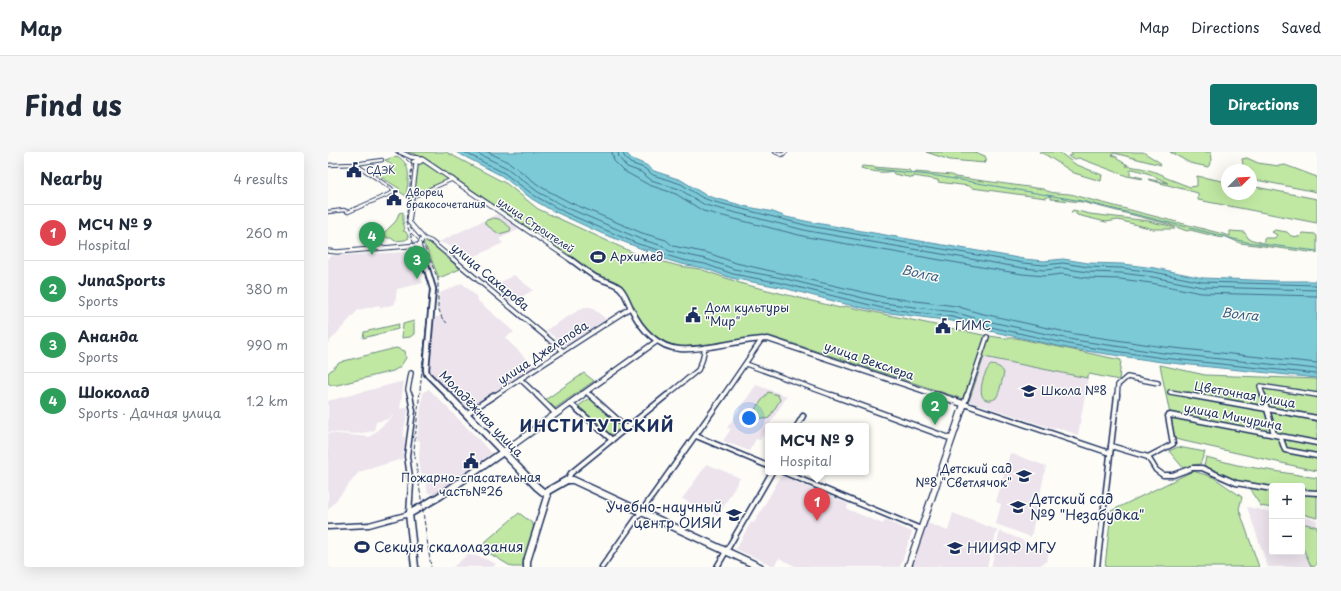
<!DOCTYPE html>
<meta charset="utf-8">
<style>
body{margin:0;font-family:"Playpen Sans",sans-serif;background:#f6f6f7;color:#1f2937}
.controls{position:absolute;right:12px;bottom:12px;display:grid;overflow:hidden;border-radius:4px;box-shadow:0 4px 16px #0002}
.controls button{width:36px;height:36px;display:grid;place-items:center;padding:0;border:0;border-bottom:1px solid #e0e1e3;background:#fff;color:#1f2937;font:20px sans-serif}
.compass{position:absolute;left:893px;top:12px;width:36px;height:36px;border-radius:50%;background:#fff;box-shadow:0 4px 16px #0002;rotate:66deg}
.you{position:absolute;left:421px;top:266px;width:14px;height:14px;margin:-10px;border:3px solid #fff;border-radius:50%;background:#1a73e8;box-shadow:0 0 0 6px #1a73e833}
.badge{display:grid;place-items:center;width:26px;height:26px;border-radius:50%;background:#0f766e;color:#fff;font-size:13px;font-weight:700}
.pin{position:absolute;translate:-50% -33px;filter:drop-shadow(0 1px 2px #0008)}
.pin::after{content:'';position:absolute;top:21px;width:14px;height:12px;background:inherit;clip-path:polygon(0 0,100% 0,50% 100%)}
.popup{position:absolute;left:437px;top:271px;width:104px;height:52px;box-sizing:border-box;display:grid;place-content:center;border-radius:4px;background:#fff;filter:drop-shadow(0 1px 3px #0005);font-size:13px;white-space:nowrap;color:#747a83}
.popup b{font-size:15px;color:#1f2937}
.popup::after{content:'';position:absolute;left:50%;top:100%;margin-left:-8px;border:8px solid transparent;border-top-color:#fff}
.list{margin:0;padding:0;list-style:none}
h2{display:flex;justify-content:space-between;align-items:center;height:52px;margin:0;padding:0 16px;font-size:17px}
h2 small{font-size:13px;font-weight:400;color:#747a83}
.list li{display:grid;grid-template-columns:26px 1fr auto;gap:12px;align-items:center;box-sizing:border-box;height:56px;padding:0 16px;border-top:1px solid #e0e1e3}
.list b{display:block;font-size:15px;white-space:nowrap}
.list p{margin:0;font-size:13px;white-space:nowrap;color:#747a83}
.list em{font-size:13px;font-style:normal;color:#747a83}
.map{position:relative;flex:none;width:989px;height:415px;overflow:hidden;border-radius:4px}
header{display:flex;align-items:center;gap:24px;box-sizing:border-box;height:56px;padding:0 20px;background:#fff;border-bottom:1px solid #e0e1e3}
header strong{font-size:19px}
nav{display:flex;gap:22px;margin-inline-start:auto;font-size:14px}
.intro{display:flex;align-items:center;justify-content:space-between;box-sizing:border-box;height:96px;padding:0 24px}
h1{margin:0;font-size:28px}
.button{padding:10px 18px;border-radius:4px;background:#0f766e;color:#fff;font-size:14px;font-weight:700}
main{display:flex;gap:24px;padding:0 24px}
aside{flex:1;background:#fff;border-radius:4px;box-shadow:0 4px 16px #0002}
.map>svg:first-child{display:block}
.built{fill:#ece3ec}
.green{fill:#c0e8a3;stroke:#6e8c80}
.water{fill:#7bcad6;stroke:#558ca6}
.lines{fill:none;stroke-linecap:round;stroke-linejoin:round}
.shore{stroke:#416d8e;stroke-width:1}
.stream{stroke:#558ca6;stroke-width:1}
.minor-far2-casing{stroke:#1b2f5e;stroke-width:4.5}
.minor-far1-casing{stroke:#1b2f5e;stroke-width:6}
.minor-casing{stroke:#1b2f5e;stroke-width:7}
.tertiary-far2-casing{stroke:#1b2f5e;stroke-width:5.5}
.tertiary-far1-casing{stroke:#1b2f5e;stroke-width:7}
.tertiary-casing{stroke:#1b2f5e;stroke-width:8}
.secondary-far2-casing{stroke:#1b2f5e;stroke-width:5.5}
.secondary-far1-casing{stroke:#1b2f5e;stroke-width:8}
.secondary-casing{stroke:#1b2f5e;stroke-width:9}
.minor-far2{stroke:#fdfcf7;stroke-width:2.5}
.minor-far1{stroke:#fdfcf7;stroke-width:3.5}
.minor{stroke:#fdfcf7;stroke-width:4}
.tertiary-far2{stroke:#fdfcf7;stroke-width:3.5}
.tertiary-far1{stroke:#fdfcf7;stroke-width:4}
.tertiary{stroke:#fdfcf7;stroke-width:5.5}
.secondary-far2{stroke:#fdfcf7;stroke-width:3.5}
.secondary-far1{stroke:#fdfcf7;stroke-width:4.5}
.secondary{stroke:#fdfcf7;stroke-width:6}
.rail{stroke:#1b2f5e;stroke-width:1;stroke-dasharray:4.5 2;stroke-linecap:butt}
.labels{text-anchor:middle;stroke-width:3;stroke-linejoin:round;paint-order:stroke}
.far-poi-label{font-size:10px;fill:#1b2f5e;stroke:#fdfcf7;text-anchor:start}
.far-street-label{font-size:10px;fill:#1b2f5e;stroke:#fdfcf7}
.poi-label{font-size:12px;fill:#1b2f5e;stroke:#fdfcf7;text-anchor:start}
.street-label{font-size:12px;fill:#1b2f5e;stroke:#fdfcf7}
.water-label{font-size:13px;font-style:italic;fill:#385e82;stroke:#fdfcf7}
.near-poi-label{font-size:14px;fill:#1b2f5e;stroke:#fdfcf7;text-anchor:start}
.district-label{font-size:16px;font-weight:bold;letter-spacing:1px;fill:#1b2f5e;stroke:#fdfcf7}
</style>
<header>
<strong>Map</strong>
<nav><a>Map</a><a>Directions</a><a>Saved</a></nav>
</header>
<div class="intro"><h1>Find us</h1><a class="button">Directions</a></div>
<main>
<aside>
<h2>Nearby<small>4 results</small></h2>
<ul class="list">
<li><span class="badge" style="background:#e0444e">1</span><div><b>МСЧ № 9</b><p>Hospital</p></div><em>260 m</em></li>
<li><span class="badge" style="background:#2e9e5b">2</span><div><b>JunaSports</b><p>Sports</p></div><em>380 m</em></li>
<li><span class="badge" style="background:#2e9e5b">3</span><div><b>Ананда</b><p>Sports</p></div><em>990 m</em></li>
<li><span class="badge" style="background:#2e9e5b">4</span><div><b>Шоколад</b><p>Sports · Дачная улица</p></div><em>1.2 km</em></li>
</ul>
</aside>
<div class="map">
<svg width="989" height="415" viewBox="0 0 989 415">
<rect width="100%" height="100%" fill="#fdfcf7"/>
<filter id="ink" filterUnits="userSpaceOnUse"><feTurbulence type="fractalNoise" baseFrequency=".025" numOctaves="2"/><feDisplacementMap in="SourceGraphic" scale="8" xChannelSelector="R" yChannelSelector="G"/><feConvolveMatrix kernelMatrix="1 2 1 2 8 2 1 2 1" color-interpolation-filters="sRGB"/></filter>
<g filter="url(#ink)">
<g class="built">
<polygon points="169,62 192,77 171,87 175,91 148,104 111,90"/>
<polygon points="79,100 95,131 69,137 67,152 53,156 51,153 30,158 0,191 0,106 3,104"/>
<polygon points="186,123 205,138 183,151 165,134"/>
<polygon points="134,131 150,146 149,148 186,180 177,186 208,216 144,258 140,258 102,221 101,217 105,167 114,163 111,155 112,141"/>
<polygon points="256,155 263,155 278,167 237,194 218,178"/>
<polygon points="656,205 760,226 750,283 728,275 727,277 641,249"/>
<polygon points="76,229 72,257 81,255 74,285 77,284 74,307 31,320 0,358 0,281 42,285 67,262 60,267 48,270 46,279 28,282 0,280 0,249"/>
<polygon points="428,233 459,244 432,288 428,287 421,299 395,289 403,277 399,276"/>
<polygon points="101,237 164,301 108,342 100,341 95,321 93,321 91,307 92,289 89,288 95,240"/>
<polygon points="682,301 718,314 703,385 668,372 673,352 668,350"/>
<polygon points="379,312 412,326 390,364 354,347"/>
<polygon points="453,324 520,352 519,357 555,372 557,368 584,380 572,415 469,415 451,406 446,414 408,397 423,370 426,371"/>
<polygon points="919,355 944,360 944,400 974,400 974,365 989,368 989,415 940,415"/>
<polygon points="625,361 669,378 659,415 615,415 611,413 610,415 584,415 597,370 620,379"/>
<polygon points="672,379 721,399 719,409 709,415 663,415"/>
<polygon points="139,403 151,404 168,412 165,415 125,415"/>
</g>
<g class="green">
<path d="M80,0H118L179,32L210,57L308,102L312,110H317L324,107L351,114L372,117L415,132L512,156L517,154L655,183L675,186H688L793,208L791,228L761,222L759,226L656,205L641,249L442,184L357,195C334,194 317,177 306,158C302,151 300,142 295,136C288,130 278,127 270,123L97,6Z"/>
<polygon points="598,0 647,0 657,4 659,9 655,10 657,11 622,8"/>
<polygon points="711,0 731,0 747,12 774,23 773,29 746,21 718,3"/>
<path d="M742,0H815L831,10L833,13L786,1L783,3L789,5V7L800,13H797L798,14C811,15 823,18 835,23L836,25L862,35L869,34V24L899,30V42H923V34L989,47V71L870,48V41L821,28L820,27L840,31L822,22L805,17L802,18V23L815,26V27L799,24L751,6C747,7 744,8 740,4L745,3Z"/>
<polygon points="842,0 883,0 884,8 880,15 862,11"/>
<path d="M69,4C85,13 80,28 78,44L72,40H69L72,37L47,21L65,14L57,8Z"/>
<polygon points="919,6 930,11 951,14 957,13 989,25 989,40 923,27 923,18 911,18 909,17 915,12 914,7"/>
<polygon points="94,10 121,26 121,28 88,42 86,42 89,13"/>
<path d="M534,14L581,18L585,22H587V20L624,23L627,25L715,37C726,44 740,39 752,45L895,82L902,84V79L916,80L921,87L936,91V86H947L949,83L944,80L947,78L959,80L963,84L972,85L975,81L987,82L989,84V101L912,91L896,84L894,86L862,78L859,79L840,72L754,50L723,47L722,44L718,46L644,36L641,34L610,30V28L586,24L585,26L566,22L564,19C554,22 543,19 533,16Z"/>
<path d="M745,58L762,62L821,69C829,72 837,72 845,75L847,77H825L790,68L778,70L749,63L748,61L743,60Z"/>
<polygon points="75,60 75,70 77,77 75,79 78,80 81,86 77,88 67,89 63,86 59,86 56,81 68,69 71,61"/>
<polygon points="165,66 171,67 183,76 182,79 171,82 157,72 157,69"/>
<polygon points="98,90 102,91 132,117 111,126 98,95 95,92"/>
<polygon points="86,169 86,182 82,185 74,186 75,172"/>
<polygon points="71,172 70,177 35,186 36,180"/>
<polygon points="68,196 77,199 78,206 72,215 65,219 9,233 3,233 0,231 0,221 11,211 16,209"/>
<path d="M663,213C670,214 673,215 676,221C674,228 672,240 668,246C667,247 664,248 663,248C645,251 656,218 663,213Z"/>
<polygon points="832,213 877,223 989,227 989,319 847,287"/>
<polygon points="256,221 266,229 226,257 217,248"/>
<polygon points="440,240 450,243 452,248 441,266 437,267 426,264 426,259"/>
<polygon points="262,246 295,274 282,284 249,255"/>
<polygon points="850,295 877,300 872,312 861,314 856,317 841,299"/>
<polygon points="878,305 909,313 989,326 989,366 974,362 974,334 944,334 944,356 933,354 924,341 922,334 876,315"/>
<polygon points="865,319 885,325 914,345 911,357 931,415 777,415 783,359"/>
<polygon points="191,361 204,371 206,375 194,415 184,415 156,398 157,390"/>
<polygon points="974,371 989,375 989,415 983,414 974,394"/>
</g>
<polygon class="water" points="128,0 297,0 304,7 318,13 326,19 353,28 379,44 420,55 445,60 458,65 482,70 696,107 716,109 735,107 760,111 794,112 827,116 875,126 949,129 989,129 989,226 834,210 744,197 648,176 624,169 554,160 513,151 452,135 403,126 376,116 353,112 333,106 333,103 319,97 318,101 317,98 275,82 223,58 204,47 174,24"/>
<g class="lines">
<g class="shore">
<polyline points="136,0 176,21 207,44 238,61 310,92 334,99 338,103 354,108 377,112 405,122 453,131 554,156 625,165 649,172 745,193 835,206 989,222"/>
<polyline points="147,0 179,16 210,40 240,56 312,87 335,94 341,99 378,107 406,117 454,126 555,151 626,160 650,167 746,188 835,201 989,217"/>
<polyline points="160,0 182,11 213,35 241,50 314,81 338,88 345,94 380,101 408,111 556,145 628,154 651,161 747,182 836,195 989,211"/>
<polyline points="284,0 286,9 296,19 321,33 348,42 375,59 479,85 694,122 717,124 734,122 759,126 792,127 823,131 873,141 989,144"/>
<polyline points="290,0 291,6 299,15 313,20 323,28 351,37 377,53 480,79 695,116 717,118 734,116 759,120 793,121 825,125 874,135 989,138"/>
<polyline points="295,0 296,4 302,11 316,16 325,23 353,32 373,45 383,49 481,74 695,111 716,113 735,111 760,115 793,116 826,120 874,130 989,133"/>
</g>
<polyline class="stream" points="547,17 609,24 754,49 918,90 989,99"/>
<g class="minor-far2-casing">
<g id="minor-far2">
<polyline points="447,0 454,3 458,0"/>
<polyline points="0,13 27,12 54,8"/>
<polyline points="84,45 125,27"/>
<polyline points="0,60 16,58 20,60 66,40 63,36 27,12"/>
<polyline points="95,86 103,89 126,108"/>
</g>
</g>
<g class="minor-far1-casing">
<g id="minor-far1">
<polyline points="125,107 235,199"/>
<polyline points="418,212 506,244"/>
<polyline points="192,227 210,244"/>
<polyline points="258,240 263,244"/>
<polyline points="842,240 866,244"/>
<polyline points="82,244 80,238 83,221"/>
<polyline points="166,244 302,156"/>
<polyline points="338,244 370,218 374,209 377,195"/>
<polyline points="395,244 434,187"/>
<polyline points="639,244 659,185"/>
<polyline points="789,244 790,233 799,225 830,231"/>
<polyline points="935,244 932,234 989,243"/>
</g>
</g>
<g class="minor-casing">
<g id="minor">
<polyline points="209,243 228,262"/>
<polyline points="262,243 299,276"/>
<polyline points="504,243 624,287"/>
<polyline points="639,243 636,252 782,301"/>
<polyline points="860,243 989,266"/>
<polyline points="935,243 946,282"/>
<polyline points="243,252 284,288"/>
<polyline points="138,262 167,243"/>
<polyline points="469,274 475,264"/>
<polyline points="368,284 440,314"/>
<polyline points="952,284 957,298 989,304"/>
<polyline points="783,294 820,305 845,292 840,264 842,263 989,291"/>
<polyline points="820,305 828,318 835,323 845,323 864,316 874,316 908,331 944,337"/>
<polyline points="455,320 593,377"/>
<polyline points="239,328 243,321 339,243"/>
<polyline points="974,340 989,341"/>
<polyline points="0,375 41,373 81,362 83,332 79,304 85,259 82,243"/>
<polyline points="274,415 396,243"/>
<polyline points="389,415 444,320"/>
<polyline points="769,415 789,243"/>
</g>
</g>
<g class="tertiary-far2-casing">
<polyline id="tertiary-far2" points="94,7 243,108"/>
</g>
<g class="tertiary-far1-casing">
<g id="tertiary-far1">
<path d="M242,107C250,113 259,120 267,125C275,129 285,130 292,136C298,142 300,151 304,158C312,176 330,196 352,197C381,199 410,187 440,187L612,244"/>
<polyline points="252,244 329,189"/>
</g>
</g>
<g class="tertiary-casing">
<g id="tertiary">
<polyline points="175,300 254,243"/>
<polyline points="580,415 636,252 609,243"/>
</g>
</g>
<g class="secondary-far2-casing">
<g id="secondary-far2">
<polyline points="72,0 83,5 90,6"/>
<polygon points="92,7 94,8 92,10 85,10"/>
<polyline points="91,93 96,108"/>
<polyline points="0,99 9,100 91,93 95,86 81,70 88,13"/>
</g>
</g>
<g class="secondary-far1-casing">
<polyline id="secondary-far1" points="96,107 105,137 98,218 99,222 121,244"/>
</g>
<g class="secondary-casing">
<g id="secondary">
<polyline points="120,243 209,335 215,340 218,340"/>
<polyline points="218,340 239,328 245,328 432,415"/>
<polyline points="87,415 81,362 112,344 175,300"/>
<polyline points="199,415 199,409 219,345 218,340"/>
</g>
</g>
<use href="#minor-far2" class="minor-far2"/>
<use href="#minor-far1" class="minor-far1"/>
<use href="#minor" class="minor"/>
<use href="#tertiary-far2" class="tertiary-far2"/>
<use href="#tertiary-far1" class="tertiary-far1"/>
<use href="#tertiary" class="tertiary"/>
<use href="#secondary-far2" class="secondary-far2"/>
<use href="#secondary-far1" class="secondary-far1"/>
<use href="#secondary" class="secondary"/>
<g class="rail">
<polyline points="67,0 77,6 84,13 78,70 102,138 86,298 103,415"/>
<polyline points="83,81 96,94 110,127 110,155 114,166 119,171"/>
</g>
</g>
</g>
<defs>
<g id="civic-bare" transform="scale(1.2)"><path d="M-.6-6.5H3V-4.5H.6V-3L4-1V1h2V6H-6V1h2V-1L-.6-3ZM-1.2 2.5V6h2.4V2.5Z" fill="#1b2f5e" stroke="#fdfcf7" stroke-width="2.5" paint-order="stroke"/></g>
<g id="stadium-bare" transform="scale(1.2)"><path d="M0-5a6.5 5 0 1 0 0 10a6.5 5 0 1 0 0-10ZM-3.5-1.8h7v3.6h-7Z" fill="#1b2f5e" stroke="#fdfcf7" stroke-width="2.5" paint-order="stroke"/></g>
<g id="school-bare" transform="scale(1.2)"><path d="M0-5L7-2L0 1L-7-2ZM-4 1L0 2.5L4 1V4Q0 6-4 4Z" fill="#1b2f5e" stroke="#fdfcf7" stroke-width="2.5" paint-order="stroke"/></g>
<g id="university-bare" transform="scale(1.2)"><path d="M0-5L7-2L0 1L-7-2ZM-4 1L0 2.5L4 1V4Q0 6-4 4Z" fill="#1b2f5e" stroke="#fdfcf7" stroke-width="2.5" paint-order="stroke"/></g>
</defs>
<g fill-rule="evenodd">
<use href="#civic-bare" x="26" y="18"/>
<use href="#civic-bare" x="66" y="46"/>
<use href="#stadium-bare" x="270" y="105"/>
<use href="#civic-bare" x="365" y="163"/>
<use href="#civic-bare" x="615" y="174"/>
<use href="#school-bare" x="701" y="239"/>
<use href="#civic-bare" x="143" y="309"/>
<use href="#school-bare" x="696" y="324"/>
<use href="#school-bare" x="690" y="355"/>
<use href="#university-bare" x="406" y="363"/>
<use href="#stadium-bare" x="34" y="395"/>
<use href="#university-bare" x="627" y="396"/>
</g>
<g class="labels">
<g class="far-poi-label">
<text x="38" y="22">СДЭК</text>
<text x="78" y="44">Дворец<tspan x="78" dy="12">бракосочетания</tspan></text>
</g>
<g class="far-street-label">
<text transform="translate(208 73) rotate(34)" y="4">улица Строителей</text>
</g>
<g class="poi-label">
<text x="282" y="109">Архимед</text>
<text x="377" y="160">Дом культуры<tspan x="377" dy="14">"Мир"</tspan></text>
<text x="627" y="178">ГИМС</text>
<text x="713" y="243">Школа №8</text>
<text x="684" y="321" text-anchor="end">Детский сад<tspan x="684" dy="14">№8 "Светлячок"</tspan></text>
<text x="143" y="330" text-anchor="middle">Пожарно-спасательная<tspan x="143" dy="14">часть№26</tspan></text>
</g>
<g class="street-label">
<text transform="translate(162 125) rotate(40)" y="4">улица Сахарова</text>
<text transform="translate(215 201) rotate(-33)" y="4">улица Джелепова</text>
<text transform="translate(541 209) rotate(19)" y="4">улица Векслера</text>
<text transform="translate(917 243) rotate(10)" y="4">Цветочная улица</text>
<text transform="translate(153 262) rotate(46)" y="4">Молодёжная улица</text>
<text transform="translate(905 265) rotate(11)" y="4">улица Мичурина</text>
</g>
<g class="water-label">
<text transform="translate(592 121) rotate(12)" y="5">Волга</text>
<text transform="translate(912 162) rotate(6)" y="5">Волга</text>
</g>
<g class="near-poi-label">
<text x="702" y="352">Детский сад<tspan x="702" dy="16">№9 "Незабудка"</tspan></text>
<text x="394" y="360" text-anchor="end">Учебно-научный<tspan x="394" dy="16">центр ОИЯИ</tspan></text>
<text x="46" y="400">Секция скалолазания</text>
<text x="639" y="401">НИИЯФ МГУ</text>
</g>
<g class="district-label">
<text x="269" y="280">ИНСТИТУТСКИЙ</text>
</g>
</g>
</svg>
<div class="controls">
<button>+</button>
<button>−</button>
</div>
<svg class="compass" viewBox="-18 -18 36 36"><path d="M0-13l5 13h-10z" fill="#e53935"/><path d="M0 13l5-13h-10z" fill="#747a83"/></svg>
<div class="you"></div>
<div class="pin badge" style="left:489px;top:369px;background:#e0444e">1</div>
<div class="popup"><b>МСЧ № 9</b>Hospital</div>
<div class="pin badge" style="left:607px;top:273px;background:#2e9e5b">2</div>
<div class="pin badge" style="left:89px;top:127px;background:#2e9e5b">3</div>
<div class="pin badge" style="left:44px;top:103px;background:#2e9e5b">4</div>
</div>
</main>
